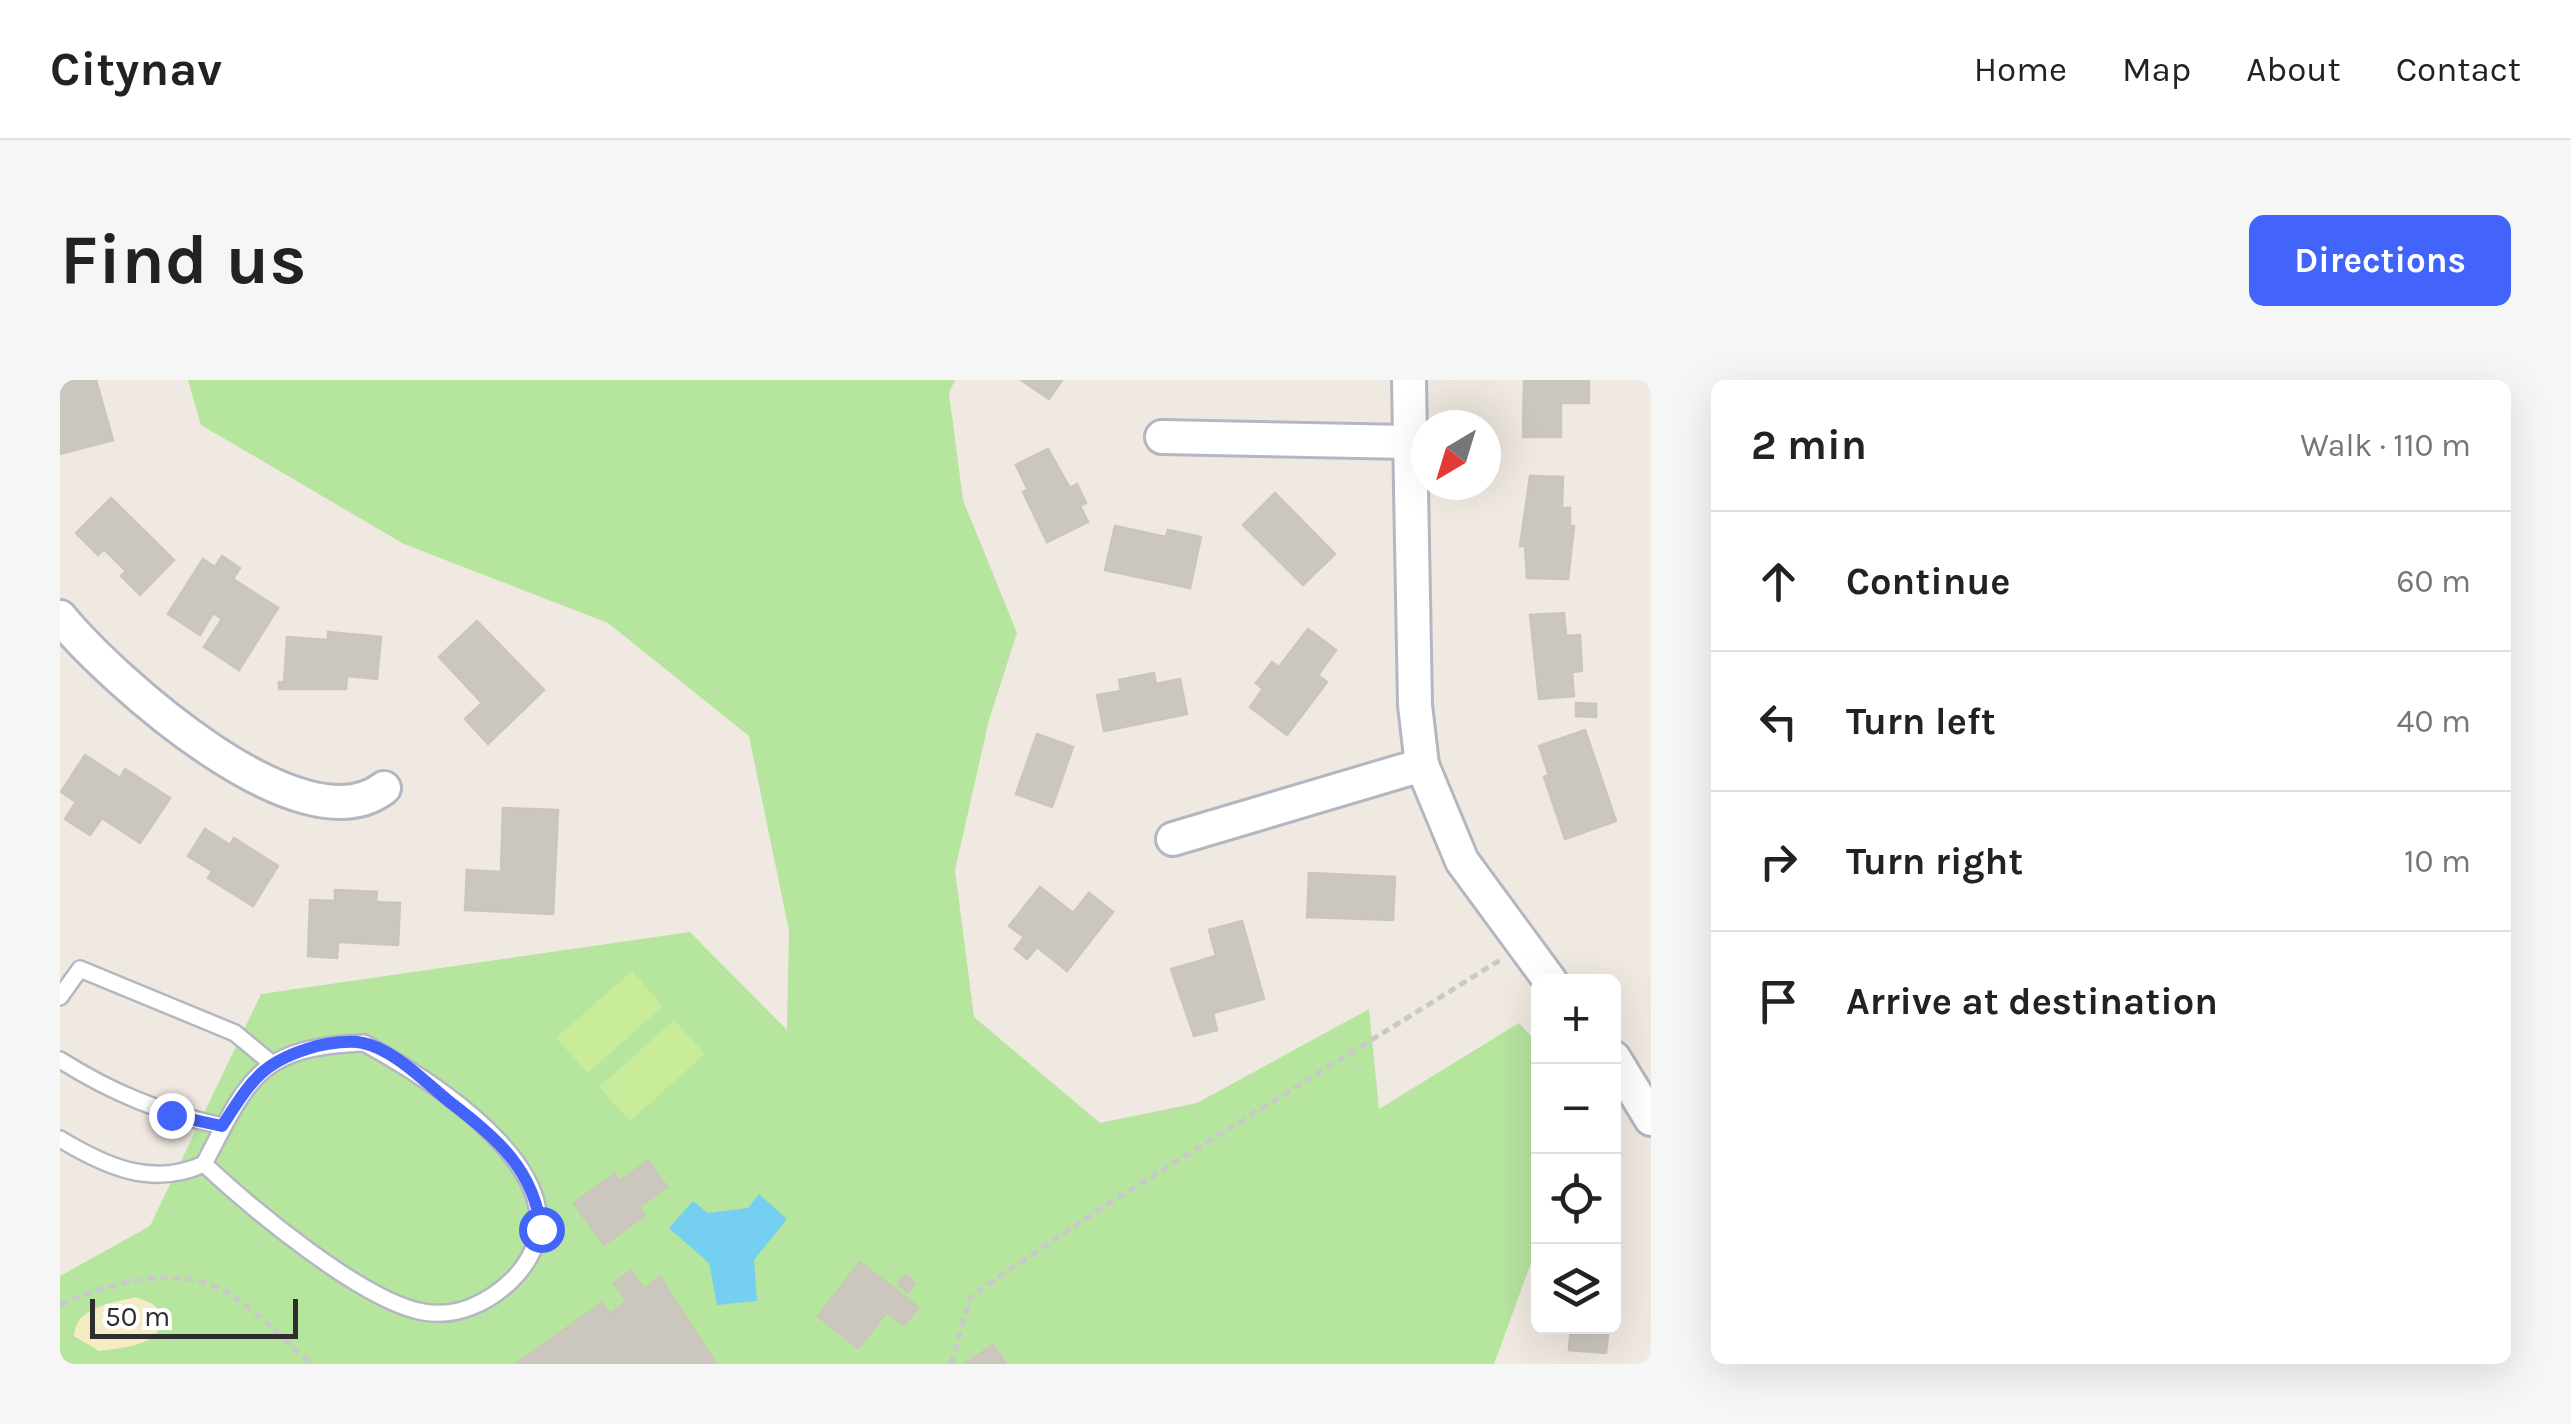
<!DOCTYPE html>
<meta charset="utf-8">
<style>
body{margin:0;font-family:Karla,sans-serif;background:#f6f6f6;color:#222}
.controls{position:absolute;right:30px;bottom:30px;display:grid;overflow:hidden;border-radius:15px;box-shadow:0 10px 40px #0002}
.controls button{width:90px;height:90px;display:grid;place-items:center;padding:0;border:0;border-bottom:2px solid #e0e0e0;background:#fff;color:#222;font:50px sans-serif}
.compass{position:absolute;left:1351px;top:30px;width:90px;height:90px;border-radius:50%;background:#fff;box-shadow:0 10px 40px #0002;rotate:218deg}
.scale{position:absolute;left:30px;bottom:25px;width:208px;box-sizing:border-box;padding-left:10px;border:5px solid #2e2e2e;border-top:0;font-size:28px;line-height:35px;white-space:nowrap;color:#2e2e2e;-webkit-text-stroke:8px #fff;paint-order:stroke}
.stop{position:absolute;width:30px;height:30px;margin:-22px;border:8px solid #4264fb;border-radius:50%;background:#fff}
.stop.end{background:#4264fb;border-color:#fff;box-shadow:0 2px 10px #0008}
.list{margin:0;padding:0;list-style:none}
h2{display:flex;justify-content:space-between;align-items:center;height:130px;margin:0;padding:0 40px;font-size:42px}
h2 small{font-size:32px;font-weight:400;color:#767676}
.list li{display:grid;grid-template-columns:65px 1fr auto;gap:30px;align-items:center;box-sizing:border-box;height:140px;padding:0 40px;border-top:2px solid #e0e0e0}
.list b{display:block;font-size:38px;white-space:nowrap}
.list em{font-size:32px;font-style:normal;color:#767676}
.icon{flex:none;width:55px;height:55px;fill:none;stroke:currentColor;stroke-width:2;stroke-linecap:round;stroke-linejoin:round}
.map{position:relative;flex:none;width:1591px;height:984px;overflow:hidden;border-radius:15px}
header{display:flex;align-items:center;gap:60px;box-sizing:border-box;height:140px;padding:0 50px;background:#fff;border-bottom:2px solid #e0e0e0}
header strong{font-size:48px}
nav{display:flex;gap:55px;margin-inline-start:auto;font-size:35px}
.intro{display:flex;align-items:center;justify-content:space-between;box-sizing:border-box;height:240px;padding:0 60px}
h1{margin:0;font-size:70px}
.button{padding:25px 45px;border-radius:15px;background:#4264fb;color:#fff;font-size:35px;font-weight:700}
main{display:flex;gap:60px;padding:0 60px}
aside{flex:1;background:#fff;border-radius:15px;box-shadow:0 10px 40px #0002}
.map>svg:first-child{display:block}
.green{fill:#b6e59e}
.sand{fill:#f3ecc5}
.pitch{fill:#c9ec9a}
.water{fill:#75cff0}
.building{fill:#cbc7bf;stroke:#cbc5ba;stroke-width:2.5}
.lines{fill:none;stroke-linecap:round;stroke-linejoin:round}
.lane-casing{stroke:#b4b7c1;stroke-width:20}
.street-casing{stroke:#b4b7c1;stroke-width:38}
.path{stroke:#c9c9c9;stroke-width:5;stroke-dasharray:8 5;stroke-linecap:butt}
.lane{stroke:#fff;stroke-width:15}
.street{stroke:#fff;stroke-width:32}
.route{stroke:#4264fb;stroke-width:12}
</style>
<header>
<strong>Citynav</strong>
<nav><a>Home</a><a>Map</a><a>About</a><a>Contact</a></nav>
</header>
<div class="intro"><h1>Find us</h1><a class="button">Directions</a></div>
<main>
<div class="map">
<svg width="1591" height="984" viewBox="0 0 1591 984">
<rect width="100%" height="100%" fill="#efe9e1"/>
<polygon class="green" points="128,0 895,0 889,13 903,120 957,253 929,340 895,490 914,637 1040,743 1137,723 1309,629 1319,729 1459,643 1478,664 1478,864 1434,984 0,984 0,896 90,846 201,614 630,552 727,650 729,551 689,356 548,243 344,164 141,45"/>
<path class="sand" d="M76,917L93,924L104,935C100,967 66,967 39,971L14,956C15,927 52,923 76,917Z"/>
<g class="pitch">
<polygon points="572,591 603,626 528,693 496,658"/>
<polygon points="614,640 645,674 570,741 539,707"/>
</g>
<polygon class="water" points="699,814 727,839 694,880 697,921 657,925 649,883 609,848 633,821 648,833 688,828"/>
<g class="building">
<polygon points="0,0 36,0 53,60 0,74"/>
<polygon points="961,0 1002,0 989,19"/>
<polygon points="1464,0 1529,0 1529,23 1501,23 1501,57 1463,57"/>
<polygon points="988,69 1010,108 1017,104 1026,123 1020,126 1028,142 987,162 963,112 968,110 956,85"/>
<polygon points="1470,96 1503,97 1502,128 1510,128 1510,146 1514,146 1508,199 1467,198 1465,166 1460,166"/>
<polygon points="1215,113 1275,174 1243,205 1183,145"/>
<polygon points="51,118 114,180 80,215 61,196 66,191 44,169 38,175 16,153"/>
<polygon points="1055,146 1106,157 1108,150 1141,157 1130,208 1045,190"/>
<polygon points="162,176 180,188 173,199 218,228 179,290 144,267 162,239 153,233 140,255 108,234 143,179 155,187"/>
<polygon points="1504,233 1506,256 1520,255 1522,291 1512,292 1514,316 1479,319 1470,235"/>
<polygon points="417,241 484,310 428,364 405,339 422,323 379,277"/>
<polygon points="1248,249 1276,270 1258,295 1267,302 1227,355 1190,327 1203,309 1196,303 1212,282 1219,287"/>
<polygon points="268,252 321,257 317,299 287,296 286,309 219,309 219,302 224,303 227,257 268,260"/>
<polygon points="1094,293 1096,304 1120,299 1127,334 1044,351 1037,315 1061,311 1059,300"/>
<polygon points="1516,323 1536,324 1536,337 1516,336"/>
<polygon points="1525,350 1556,441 1505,459 1484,397 1489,395 1479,366"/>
<polygon points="977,354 1013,367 992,427 956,414"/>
<polygon points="25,375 60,398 65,389 110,418 80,463 42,438 30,455 5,439 16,422 1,412"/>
<polygon points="443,428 498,430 493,534 405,530 407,490 441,492"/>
<polygon points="145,449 170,465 174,458 218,486 193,526 148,498 152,491 128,476"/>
<polygon points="1249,493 1335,497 1333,540 1247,537"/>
<polygon points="980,507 1013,533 1029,513 1053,532 1007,591 977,567 967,579 955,569 964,557 949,546"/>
<polygon points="275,510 317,512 316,522 340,523 338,565 278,562 277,578 248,576 250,520 275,521"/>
<polygon points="1182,541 1204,619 1153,633 1157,650 1134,656 1111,589 1156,576 1149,550"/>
<polygon points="588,781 607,807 579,827 585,835 544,865 514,823 555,794 560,801"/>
<polygon points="800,882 858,927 844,945 827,932 798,968 758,936"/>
<polygon points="571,891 584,909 600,897 656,984 456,984 542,923 550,934 567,921 554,903"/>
<polygon points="846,895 855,905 847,912 838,903"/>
<polygon points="1511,946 1549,946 1546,973 1509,970"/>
<polygon points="933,965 946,984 905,984"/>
</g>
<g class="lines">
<g class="lane-casing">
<g id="lane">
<polyline points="0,617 20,589 175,653 210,682"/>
<path d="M304,663C375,702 544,807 452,900C428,923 397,938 363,932C302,921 190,827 144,784C189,698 198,667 304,663Z"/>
<path d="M0,680C52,713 102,733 162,746"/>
<path d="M0,759C45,786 92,808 144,784"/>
</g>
</g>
<g class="street-casing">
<g id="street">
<polyline points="1349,0 1355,325 1362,385 1402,481 1491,602"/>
<polyline points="1102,57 1348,62"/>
<path d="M0,237C51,299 242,472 324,408"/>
<polyline points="1113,459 1362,385"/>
<polyline points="1554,678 1591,739"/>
</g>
</g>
<g class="path">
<path d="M0,925C48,903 120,882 170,914C199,933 225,961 252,984"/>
<polyline points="891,984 911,916 1043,827 1440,580"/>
</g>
<use href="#lane" class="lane"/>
<use href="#street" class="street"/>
</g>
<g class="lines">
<path class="route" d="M111,735L162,746C192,700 202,681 257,666C269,663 291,660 303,663C334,669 367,704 391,723C437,758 474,790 481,849"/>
</g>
</svg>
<div class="controls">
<button>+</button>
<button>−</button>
<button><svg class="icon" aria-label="locate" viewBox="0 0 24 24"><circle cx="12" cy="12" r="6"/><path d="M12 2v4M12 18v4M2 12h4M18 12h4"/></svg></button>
<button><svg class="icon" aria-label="layers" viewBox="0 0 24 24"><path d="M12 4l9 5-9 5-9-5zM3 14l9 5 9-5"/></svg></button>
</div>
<svg class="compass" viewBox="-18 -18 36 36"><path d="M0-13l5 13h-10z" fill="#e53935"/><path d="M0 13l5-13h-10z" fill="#767676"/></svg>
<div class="scale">50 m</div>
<div class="stop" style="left:481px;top:849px"></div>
<div class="stop end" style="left:111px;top:735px"></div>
</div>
<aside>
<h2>2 min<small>Walk · 110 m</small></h2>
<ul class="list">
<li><svg class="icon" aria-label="ahead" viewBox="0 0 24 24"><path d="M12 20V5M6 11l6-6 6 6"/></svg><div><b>Continue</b></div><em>60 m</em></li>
<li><svg class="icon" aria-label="left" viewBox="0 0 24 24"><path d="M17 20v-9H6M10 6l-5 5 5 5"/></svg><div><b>Turn left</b></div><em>40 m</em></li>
<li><svg class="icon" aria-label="right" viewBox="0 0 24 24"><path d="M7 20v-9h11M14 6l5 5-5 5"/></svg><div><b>Turn right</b></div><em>10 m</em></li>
<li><svg class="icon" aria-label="arrive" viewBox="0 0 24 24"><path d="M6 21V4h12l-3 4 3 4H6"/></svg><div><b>Arrive at destination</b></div></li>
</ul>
</aside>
</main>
